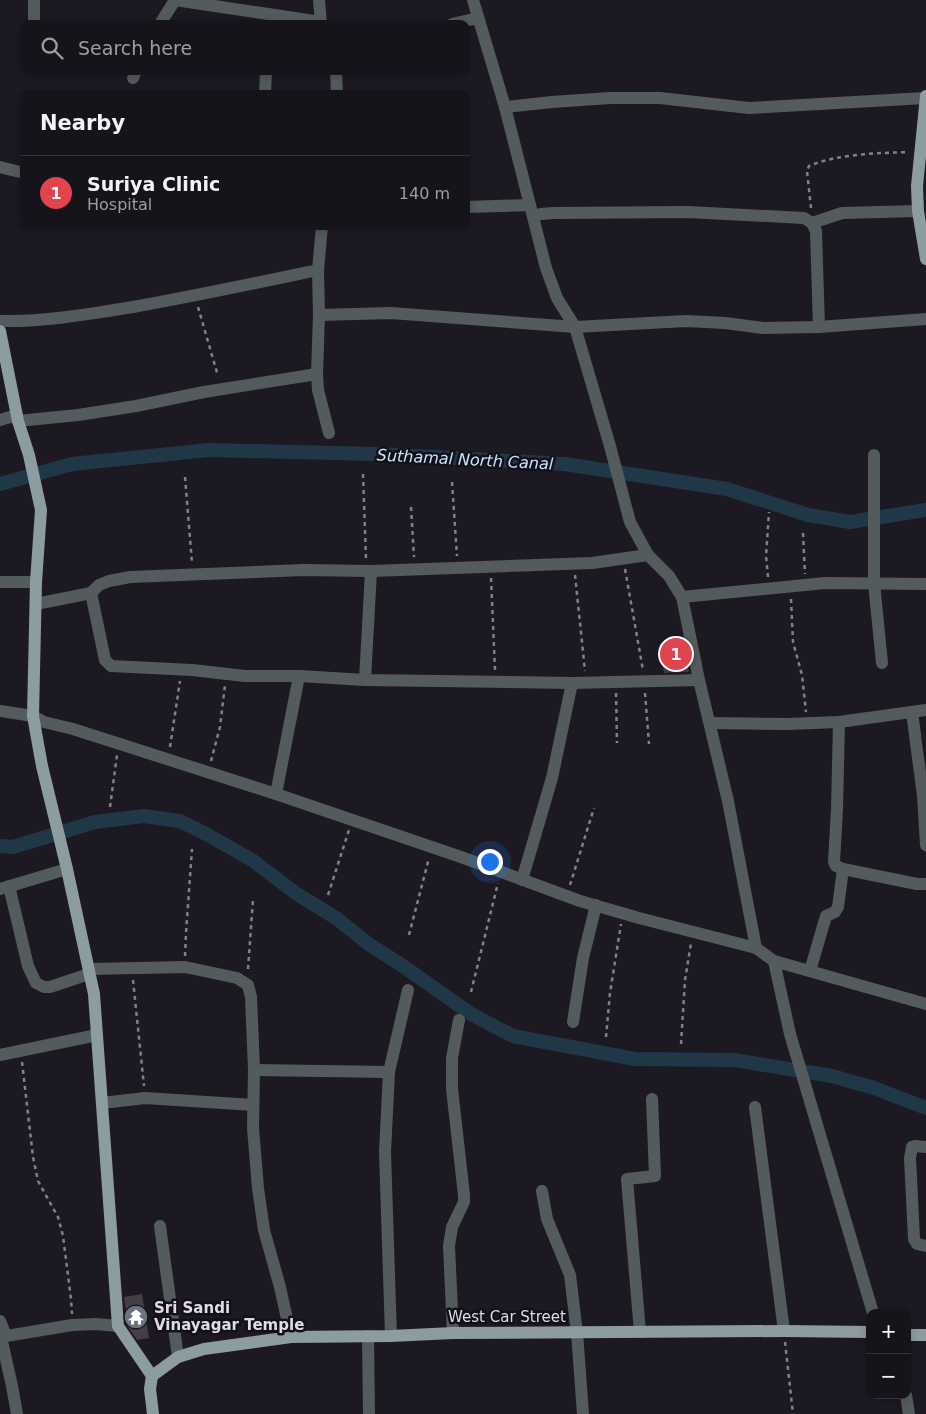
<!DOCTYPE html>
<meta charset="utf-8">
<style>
body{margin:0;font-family:"DejaVu Sans",sans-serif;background:#1f1c23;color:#f1f3f6}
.controls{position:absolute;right:15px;bottom:15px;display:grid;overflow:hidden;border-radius:10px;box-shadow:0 2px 8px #0003}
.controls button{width:45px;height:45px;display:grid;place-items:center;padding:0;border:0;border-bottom:1px solid #353239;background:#16131a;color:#f1f3f6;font:25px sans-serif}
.you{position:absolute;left:489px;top:861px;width:18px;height:18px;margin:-12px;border:4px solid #fff;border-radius:50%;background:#1a73e8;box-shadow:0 0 0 8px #1a73e833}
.badge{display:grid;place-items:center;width:32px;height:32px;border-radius:50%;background:#8c9099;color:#fff;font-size:16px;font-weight:700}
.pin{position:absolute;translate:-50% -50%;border:2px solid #fff;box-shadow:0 1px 5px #0006}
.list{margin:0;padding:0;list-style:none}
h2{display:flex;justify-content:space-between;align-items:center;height:65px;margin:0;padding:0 20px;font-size:21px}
h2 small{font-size:16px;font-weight:400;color:#9e9ea2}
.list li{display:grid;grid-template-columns:32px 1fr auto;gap:15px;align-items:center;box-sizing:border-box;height:75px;padding:0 20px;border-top:1px solid #353239}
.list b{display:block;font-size:19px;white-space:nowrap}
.list p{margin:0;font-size:16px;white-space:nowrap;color:#9e9ea2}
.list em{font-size:16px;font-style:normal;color:#9e9ea2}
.icon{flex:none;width:28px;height:28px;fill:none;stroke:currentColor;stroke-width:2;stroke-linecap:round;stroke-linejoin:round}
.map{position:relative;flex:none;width:926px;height:1414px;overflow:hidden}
.search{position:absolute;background:#16131a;box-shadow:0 2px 8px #0003;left:20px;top:20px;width:450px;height:55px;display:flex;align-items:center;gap:12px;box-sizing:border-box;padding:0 18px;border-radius:10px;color:#9e9ea2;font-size:19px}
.panel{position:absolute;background:#16131a;box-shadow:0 2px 8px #0003;left:20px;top:90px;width:450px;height:140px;border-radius:10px}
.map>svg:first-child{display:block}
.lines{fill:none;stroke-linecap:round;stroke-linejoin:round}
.canal{stroke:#203747;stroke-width:14}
.building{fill:#453d48}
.path{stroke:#838088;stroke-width:2.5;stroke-dasharray:4 4;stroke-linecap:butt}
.minor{stroke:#545b5d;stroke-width:12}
.major{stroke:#8d9ca1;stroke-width:12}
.labels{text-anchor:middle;stroke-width:5;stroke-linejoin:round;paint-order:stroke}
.poi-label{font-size:15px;font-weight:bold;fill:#dfdce3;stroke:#14101a;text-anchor:start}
.street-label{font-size:15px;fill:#dfdce3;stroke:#14101a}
.water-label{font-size:16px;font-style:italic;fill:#c8e5fb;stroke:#14101a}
</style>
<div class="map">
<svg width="926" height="1414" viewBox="0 0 926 1414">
<rect width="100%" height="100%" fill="#1d1923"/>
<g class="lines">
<g class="canal">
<polyline points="0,484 72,464 209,450 375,454 565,464 727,489 808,515 850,522 926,510"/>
<polyline points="0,846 13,847 95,822 144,816 180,821 208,835 252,860 297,894 336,918 370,945 403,966 471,1014 513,1036 635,1059 734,1060 832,1076 874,1088 926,1108"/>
</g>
</g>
<g class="building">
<polygon points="683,641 689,672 664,673 660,644"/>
<polygon points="142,1294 149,1338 137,1340 128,1327 124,1297"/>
</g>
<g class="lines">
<g class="path">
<path d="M811,208L807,171L809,166C836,154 879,153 909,152"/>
<polyline points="198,307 218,376"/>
<polyline points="363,474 366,559"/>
<polyline points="185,477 192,563"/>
<polyline points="452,482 457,556"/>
<polyline points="411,507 414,557"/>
<polyline points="803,533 805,574"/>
<polyline points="625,569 643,670"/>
<polyline points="575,575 585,671"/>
<polyline points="768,577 766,556 769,512"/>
<polyline points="491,578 495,670"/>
<polyline points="791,599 793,642 802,675 806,712"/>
<polyline points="616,693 617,743"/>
<polyline points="645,693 649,744"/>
<polyline points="170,747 180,681"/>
<polyline points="211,761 220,727 225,685"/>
<polyline points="110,807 117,755"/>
<polyline points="570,885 594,808"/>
<polyline points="328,895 349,830"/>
<polyline points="409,935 429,858"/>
<polyline points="185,956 186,933 192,849"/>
<polyline points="248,969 253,900"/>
<polyline points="133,980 144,1086"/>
<polyline points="471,992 498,883"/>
<polyline points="606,1037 610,993 621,924"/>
<polyline points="681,1044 685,980 691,943"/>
<polyline points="22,1062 33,1157 38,1181 58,1217 63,1236 71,1299 72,1314"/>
<polyline points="785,1342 793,1414"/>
</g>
<g class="minor">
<polyline points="34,0 34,24"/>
<polyline points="319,0 321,24"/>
<polyline points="473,0 505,107 546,268 557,298 575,327 610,446 630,522 648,555 669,576 682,597 699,680 728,801 756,948"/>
<polyline points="160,24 175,0 321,22"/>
<polyline points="452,24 478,18"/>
<polyline points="336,71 337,94"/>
<polyline points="133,78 136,71"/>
<polyline points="265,94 266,71"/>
<polyline points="505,107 552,102 610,98 660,98 749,108 925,98"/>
<polyline points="0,167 24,173"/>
<polyline points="466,207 530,205"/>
<polyline points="533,216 541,214 553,213 688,212 804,218 812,223 816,231 819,327"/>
<polyline points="812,223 842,213 918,211"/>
<polyline points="322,226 318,270 319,315 317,374 318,390 329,433"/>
<polyline points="319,315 391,313 575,327 686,321 725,323 763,328 819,327 926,319"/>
<path d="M0,321C44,322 90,314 133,307C195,296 256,283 318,270"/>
<polyline points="0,420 17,415"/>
<polyline points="18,421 78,415 136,406 204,392 317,374"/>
<polyline points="874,455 874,583 882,663"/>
<polyline points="0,582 36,582"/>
<polyline points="91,593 105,660 111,666 192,670 245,676 299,676 365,680 572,683 699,680"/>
<polyline points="682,597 825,583 926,584"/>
<polyline points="36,604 91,593 99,585 109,581 130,577 303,570 371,571 592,563 648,555"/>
<polyline points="365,680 371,571"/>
<polyline points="0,711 33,716 44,722 73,729 276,794 461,857 580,901 639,918 756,948 774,961 926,1004"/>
<polyline points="912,712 923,796 926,845"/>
<polyline points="839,722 837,809 834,862 836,866 843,869 917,884 926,884"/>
<polyline points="710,723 788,724 839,722 926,710"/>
<polyline points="276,794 299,676"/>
<polyline points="522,880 552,778 572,683"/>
<polyline points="9,886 28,966 36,983 44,987 50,987 89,974"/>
<polyline points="0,889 67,869"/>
<polyline points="774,961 790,1034 873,1313"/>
<polyline points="89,969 185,967 237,978 248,985 251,997 254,1070 253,1128 258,1188 264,1230 280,1287 291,1337"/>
<polyline points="810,971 826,916 835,912 838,907 843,869"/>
<polyline points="573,1022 583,958 596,905"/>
<polyline points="0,1055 97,1035"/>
<polyline points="254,1070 389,1072"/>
<polyline points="102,1103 145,1098 253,1105"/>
<polyline points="755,1107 784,1331"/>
<polyline points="926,1147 915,1146 912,1147 910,1158 914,1239 917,1244 926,1246"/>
<polyline points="542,1191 547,1219 570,1275 577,1333 583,1414"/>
<polyline points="160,1226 178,1357"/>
<polyline points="0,1321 6,1336"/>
<polyline points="640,1332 627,1179 655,1176 652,1099"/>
<polyline points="453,1333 449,1246 452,1227 464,1202 464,1195 452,1089 452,1058 459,1020"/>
<polyline points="368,1336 369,1414"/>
<polyline points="391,1336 385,1152 389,1072 408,990"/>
<polyline points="0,1337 72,1325 96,1324 118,1326"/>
<polyline points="1,1337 12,1386 17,1414"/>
<polyline points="906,1395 909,1414"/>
</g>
<g class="major">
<polyline points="926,96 917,186 918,211 926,259"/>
<polyline points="0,331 18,421 29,455 41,510 36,582 33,716 42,766 67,869 94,994 118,1326 152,1376"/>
<polyline points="907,1335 926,1335"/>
<polyline points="152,1376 178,1357 204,1349 291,1337 391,1336 453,1333 784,1331 870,1332"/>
<polyline points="152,1376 150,1389 153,1414"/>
</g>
</g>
<defs>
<g id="temple-disc" transform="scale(1.25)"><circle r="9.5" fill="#6b7280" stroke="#14101a"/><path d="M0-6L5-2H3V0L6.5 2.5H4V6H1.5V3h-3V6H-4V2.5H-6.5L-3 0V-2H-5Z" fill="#fff"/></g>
</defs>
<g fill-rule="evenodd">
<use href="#temple-disc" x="136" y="1317"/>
</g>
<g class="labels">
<g class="poi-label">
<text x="154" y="1313">Sri Sandi<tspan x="154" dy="17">Vinayagar Temple</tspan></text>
</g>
<g class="street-label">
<text x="507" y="1322">West Car Street</text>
</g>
<g class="water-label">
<text transform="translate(465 459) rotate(3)" y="6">Suthamal North Canal</text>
</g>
</g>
</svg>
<div class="controls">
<button>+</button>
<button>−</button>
</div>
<div class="you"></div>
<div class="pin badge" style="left:676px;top:654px;background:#e0444e">1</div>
<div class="search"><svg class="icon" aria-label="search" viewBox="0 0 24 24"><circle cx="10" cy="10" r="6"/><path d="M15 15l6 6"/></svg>Search here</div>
<section class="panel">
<h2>Nearby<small></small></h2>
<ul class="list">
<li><span class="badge" style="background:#e0444e">1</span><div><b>Suriya Clinic</b><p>Hospital</p></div><em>140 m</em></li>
</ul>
</section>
</div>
